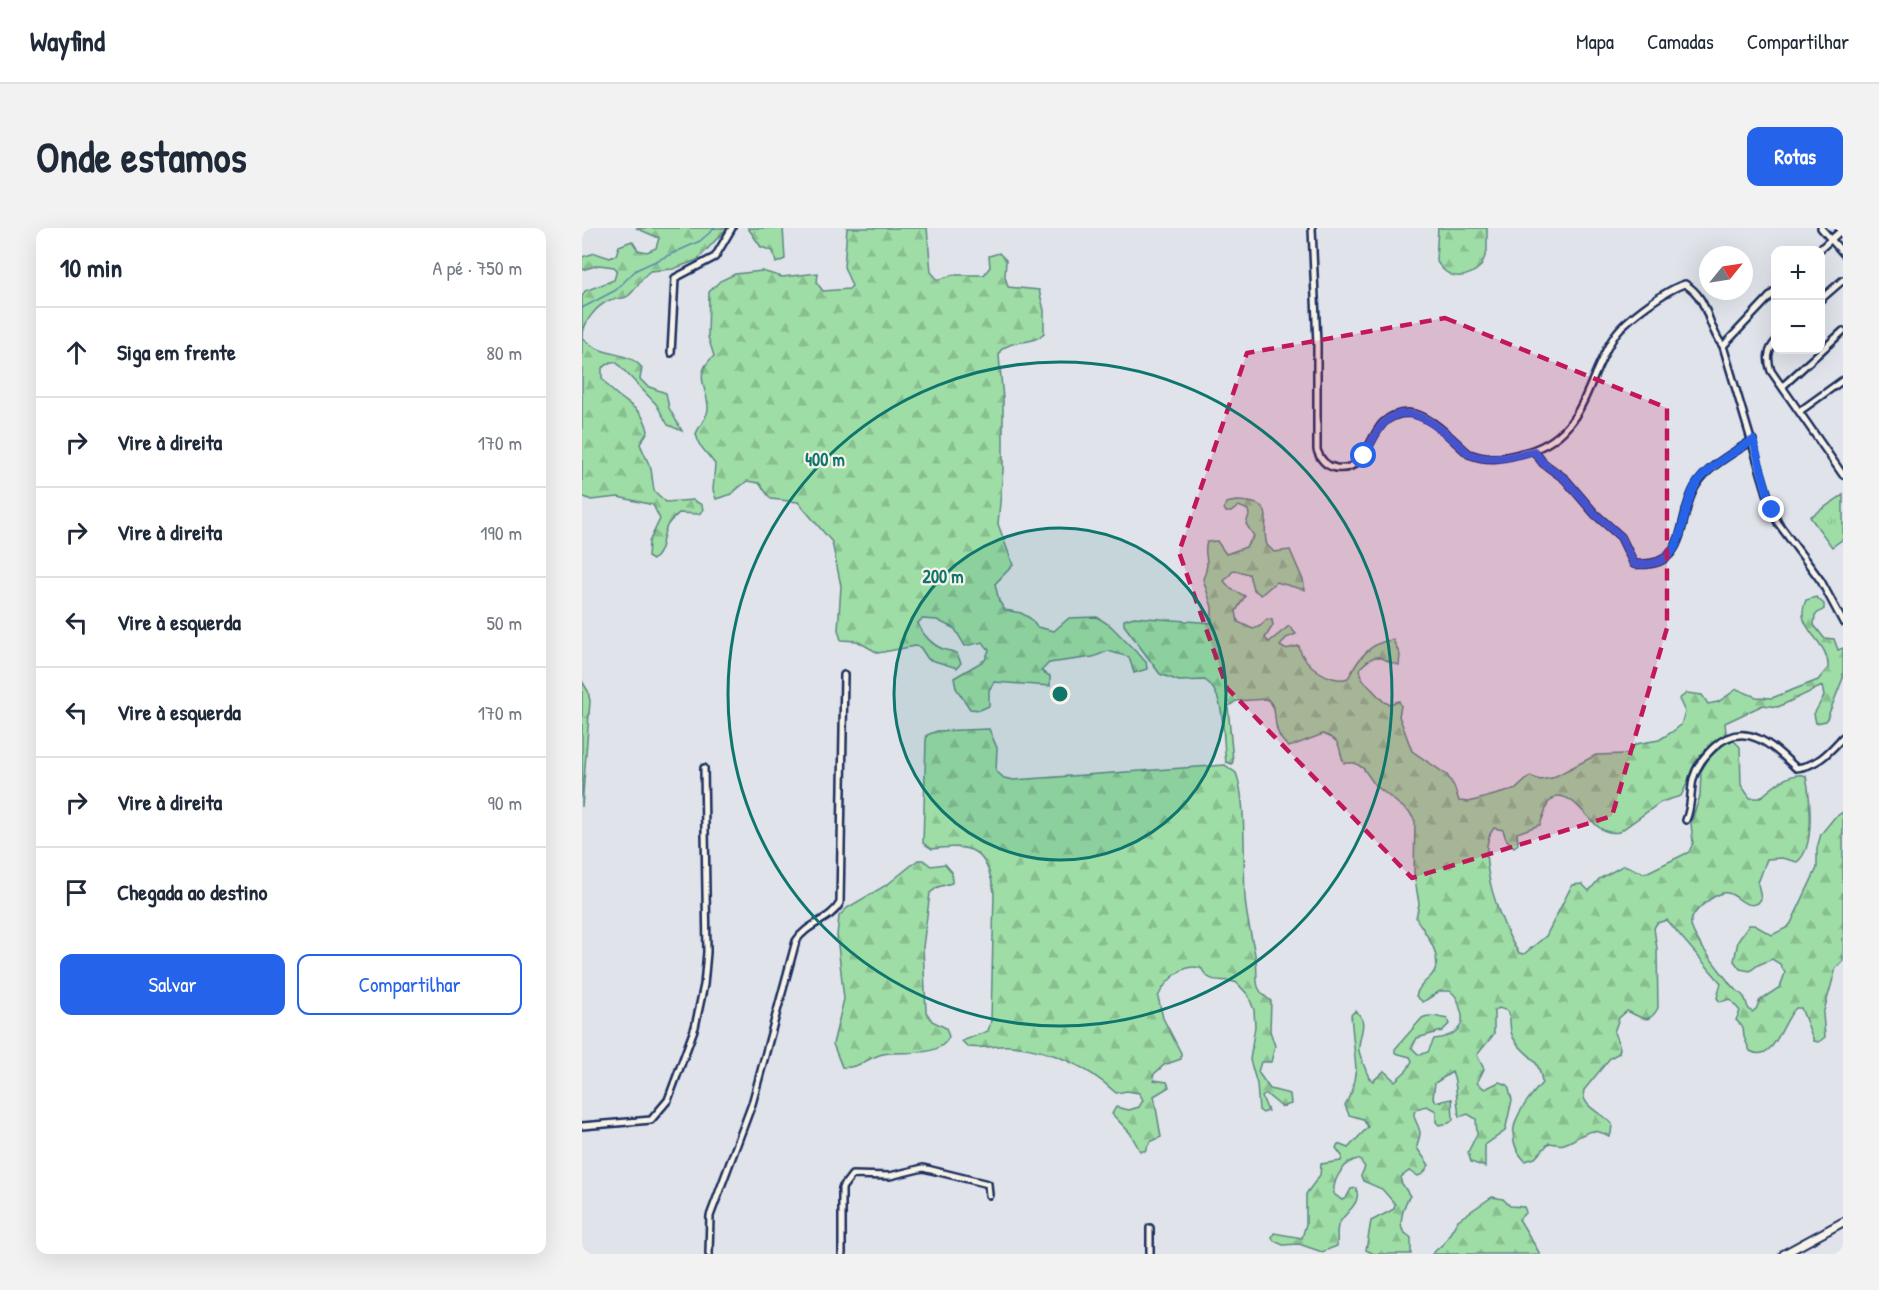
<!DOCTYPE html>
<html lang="pt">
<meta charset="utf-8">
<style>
body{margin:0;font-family:"Patrick Hand",sans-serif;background:#f2f2f3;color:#1f2937}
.controls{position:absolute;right:18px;top:18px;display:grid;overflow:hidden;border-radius:12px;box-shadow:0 6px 24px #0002}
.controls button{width:54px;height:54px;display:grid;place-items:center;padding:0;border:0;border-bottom:2px solid #e0e1e3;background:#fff;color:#1f2937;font:30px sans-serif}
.compass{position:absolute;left:1117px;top:18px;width:54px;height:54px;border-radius:50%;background:#fff;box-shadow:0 6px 24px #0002;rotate:60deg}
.stop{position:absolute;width:18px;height:18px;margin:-14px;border:4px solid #2563eb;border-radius:50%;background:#fff}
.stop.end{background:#2563eb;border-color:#fff;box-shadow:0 2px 6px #0008}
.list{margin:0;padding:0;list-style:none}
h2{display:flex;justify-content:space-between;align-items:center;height:78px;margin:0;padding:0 24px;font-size:26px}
h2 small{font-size:20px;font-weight:400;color:#747a83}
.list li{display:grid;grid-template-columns:39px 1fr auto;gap:18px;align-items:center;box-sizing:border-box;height:90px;padding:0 24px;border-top:2px solid #e0e1e3}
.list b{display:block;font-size:22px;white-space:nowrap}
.list em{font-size:20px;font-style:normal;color:#747a83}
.actions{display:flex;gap:12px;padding:18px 24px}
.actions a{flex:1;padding:14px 0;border:2px solid #2563eb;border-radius:12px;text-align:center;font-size:21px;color:#2563eb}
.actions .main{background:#2563eb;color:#fff}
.icon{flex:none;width:33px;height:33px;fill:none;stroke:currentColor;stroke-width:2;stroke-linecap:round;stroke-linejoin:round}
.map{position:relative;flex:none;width:1261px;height:1026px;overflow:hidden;border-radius:12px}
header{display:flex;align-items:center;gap:36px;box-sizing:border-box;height:84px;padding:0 30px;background:#fff;border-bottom:2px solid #e0e1e3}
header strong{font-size:28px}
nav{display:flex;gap:33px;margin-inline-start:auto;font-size:21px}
.intro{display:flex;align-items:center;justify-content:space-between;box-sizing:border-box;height:144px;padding:0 36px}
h1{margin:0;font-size:42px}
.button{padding:15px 27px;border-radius:12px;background:#2563eb;color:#fff;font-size:21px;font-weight:700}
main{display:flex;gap:36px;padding:0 36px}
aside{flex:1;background:#fff;border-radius:12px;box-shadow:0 6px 24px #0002}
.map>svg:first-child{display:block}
.grass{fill:url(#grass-tufts);stroke:#5c8682;stroke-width:1.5}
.forest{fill:url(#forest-firs);stroke:#5c8682;stroke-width:1.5}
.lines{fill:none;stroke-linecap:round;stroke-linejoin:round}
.stream{stroke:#568eaa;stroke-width:1.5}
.street-casing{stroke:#1b2f5e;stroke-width:10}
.secondary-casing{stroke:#1b2f5e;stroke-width:11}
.street{stroke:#f7f3e8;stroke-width:5}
.secondary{stroke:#f7f3e8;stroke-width:7}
.route{stroke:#2563eb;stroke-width:8}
.marked{fill:#c2185b;fill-opacity:0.2;stroke:#c2185b;stroke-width:4.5;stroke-dasharray:12 8;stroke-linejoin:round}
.ring{fill:none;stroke:#0f766e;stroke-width:3}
.centre{fill:#0f766e;stroke:#f7f3e8;stroke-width:3}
.ring-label{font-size:18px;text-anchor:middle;font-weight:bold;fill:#0f766e;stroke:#f7f3e8;stroke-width:4.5;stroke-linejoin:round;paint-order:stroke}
</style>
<header>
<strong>Wayfind</strong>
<nav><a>Mapa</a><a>Camadas</a><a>Compartilhar</a></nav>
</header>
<div class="intro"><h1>Onde estamos</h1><a class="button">Rotas</a></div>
<main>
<aside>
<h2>10 min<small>A pé · 750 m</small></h2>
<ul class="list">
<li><svg class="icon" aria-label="ahead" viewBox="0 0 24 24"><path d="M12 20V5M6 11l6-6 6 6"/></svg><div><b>Siga em frente</b></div><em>80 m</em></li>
<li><svg class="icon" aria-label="right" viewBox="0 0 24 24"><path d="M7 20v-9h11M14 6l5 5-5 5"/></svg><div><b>Vire à direita</b></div><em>170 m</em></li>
<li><svg class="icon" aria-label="right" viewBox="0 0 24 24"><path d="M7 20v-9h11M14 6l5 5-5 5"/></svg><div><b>Vire à direita</b></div><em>190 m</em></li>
<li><svg class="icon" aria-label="left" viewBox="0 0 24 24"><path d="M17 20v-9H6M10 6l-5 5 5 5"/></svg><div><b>Vire à esquerda</b></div><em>50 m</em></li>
<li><svg class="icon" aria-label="left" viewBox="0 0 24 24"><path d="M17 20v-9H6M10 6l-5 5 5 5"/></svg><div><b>Vire à esquerda</b></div><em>170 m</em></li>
<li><svg class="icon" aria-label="right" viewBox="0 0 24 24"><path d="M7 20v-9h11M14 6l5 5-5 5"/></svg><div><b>Vire à direita</b></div><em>90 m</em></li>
<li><svg class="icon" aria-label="arrive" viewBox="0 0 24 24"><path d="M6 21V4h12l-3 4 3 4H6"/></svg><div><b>Chegada ao destino</b></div></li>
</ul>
<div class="actions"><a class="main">Salvar</a><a>Compartilhar</a></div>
</aside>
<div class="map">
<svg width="1261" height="1026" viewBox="0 0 1261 1026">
<defs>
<pattern id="grass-tufts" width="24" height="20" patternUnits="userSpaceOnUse" patternTransform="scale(1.5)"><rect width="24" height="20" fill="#9edda5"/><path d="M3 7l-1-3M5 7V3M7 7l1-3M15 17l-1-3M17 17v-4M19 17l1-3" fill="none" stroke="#88be90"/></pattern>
<pattern id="forest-firs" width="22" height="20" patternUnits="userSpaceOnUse" patternTransform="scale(1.5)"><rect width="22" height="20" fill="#9edda5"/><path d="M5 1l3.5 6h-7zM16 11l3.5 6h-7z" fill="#88be90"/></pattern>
</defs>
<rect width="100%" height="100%" fill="#e0e3ea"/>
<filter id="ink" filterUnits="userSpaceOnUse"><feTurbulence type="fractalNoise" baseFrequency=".0167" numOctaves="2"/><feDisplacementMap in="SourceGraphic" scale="12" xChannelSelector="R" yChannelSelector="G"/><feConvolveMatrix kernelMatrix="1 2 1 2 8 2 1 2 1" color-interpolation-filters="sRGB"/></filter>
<g filter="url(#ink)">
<polygon class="grass" points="1261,267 1261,311 1250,319 1228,289"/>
<g class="forest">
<path d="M54,0H145L115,32L91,41L68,43C59,50 55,61 46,68C40,72 34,70 28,72C14,78 0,95 1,110C18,130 47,122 60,140L58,151L65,158L84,165L87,180L100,203L86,197L74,176L34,134H29L20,140V150C24,155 28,161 33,165C48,178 61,181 66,203L58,216L69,241L72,263L84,274L111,272L120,277L121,282L117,286L97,285C92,290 86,294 84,300C79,312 82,323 71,332L66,329L67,314L78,291L71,277L36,269L9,272L0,268V69L3,63L32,52L35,42L32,39L17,37L0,42V29L13,25L28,30L34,27L37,18L50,13L56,22L65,24L74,20L77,10Z"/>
<polygon points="166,0 201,0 203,31 194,35 191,23 179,19"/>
<path d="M265,0H345L349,44L356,52L370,47H402L408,39L407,28L417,25L424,32L423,48L426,59L457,62L462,82V105C451,118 431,110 418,123L417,128L421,171V242L416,296L431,337L413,356L417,373L423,382L439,385L448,390L455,399L472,403L487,390L515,389L529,398L564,434L565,441L552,445L547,429L526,423L511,429L467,435L459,443L468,448V458L412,454L407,462V478L398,482L388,481L374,460L372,450L403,432L407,422L401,414L383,418L373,401L355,392L340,391L336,395C340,406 350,417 361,421C367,424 370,421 375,426L379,435L375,440L346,431L338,419L333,418L296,425L275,413L259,412L256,402L259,358L250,314L216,274L189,271L177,255L165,253L149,266L134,271L131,262L133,236L117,216L114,206C117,197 125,191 126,181C127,162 109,147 132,128L126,109L127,64L138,53L153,46L180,43L200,49L236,45L235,55L241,63L267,61L270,58L262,39Z"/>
<path d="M856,0H905V23L899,38C883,53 865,52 854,32Z"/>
<path d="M654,273C700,274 677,294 685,317L692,324L708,322L721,352L723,362L694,354L679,367L671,361L667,346L652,342L642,353L649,361L663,368L654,383L656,394L671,401L678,398L685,391L690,392L691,397L683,410L687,414L707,398L714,406L704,410L698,418L703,421L717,418C719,435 749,457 766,450C776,432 788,413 811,412L818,427L817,437C800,435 799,418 778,440L780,451L802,474L807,476L817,473L819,478L817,488L830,523L865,547L872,558L877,573L887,574L934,561L948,548L958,552L970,550L1014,527L1045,526L1054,516L1077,512L1090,504L1099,497L1103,484L1097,471L1105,465L1120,467L1126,476L1136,474L1155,461L1174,469L1190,470L1236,452L1246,440C1248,412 1210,401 1224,372L1234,369L1242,376V381L1233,387L1232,397L1242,410L1252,411L1256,422L1261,420V450L1244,493L1234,495L1232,486L1242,468L1240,458L1196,479L1181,477L1143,495L1144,505L1120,525L1099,568L1079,574L1037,604C1009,610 1001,567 974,568L966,575L958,597L935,605L936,616L932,619L924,611L921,602L912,600C891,625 920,701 937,725L942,726L964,708L990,657L1000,656L1007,663L1017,651L1042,637L1061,645L1066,644L1107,624L1111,615L1109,595L1118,568L1119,543L1127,530L1142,516L1151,512L1158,519L1159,557L1168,570H1178C1188,561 1209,542 1224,548C1228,568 1234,620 1215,634L1200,630L1185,631L1176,655L1179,671L1176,675C1161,683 1152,659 1138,666C1128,670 1110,683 1109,694C1107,707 1140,744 1148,756C1152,761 1158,764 1162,769C1166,775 1163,779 1170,784L1174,781L1178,772L1198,759L1203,745L1198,736L1190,731L1176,737L1168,743L1158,741L1152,733L1156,713L1167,697H1172L1190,707L1206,699L1209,695L1235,640V620L1239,606L1252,590L1261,584V733L1254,740L1241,786L1243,809L1237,814L1232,813L1219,780H1214C1201,791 1192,837 1168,823L1162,809L1161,799L1154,792L1158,783L1148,771L1138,774L1135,770L1139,755L1085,692L1075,695L1072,700L1075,721L1076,780C1066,799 1058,788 1045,783L1037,790L1032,804L1038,820L1037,825L1028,830L1002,862C998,879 1021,885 1030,896L1029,906L1027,908C1004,896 1001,910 982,916C977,918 972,915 967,915L953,930L943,933C916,905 941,877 960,855C957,827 944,830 932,811C926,803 930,792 926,783L917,780L912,783V806L895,827L902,841L895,855L903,861L917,854L926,857L930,872L923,903L903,917V939L889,934L886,924L895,906L894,891L886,886L877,889L873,853L870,844L853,855L851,870L855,874L870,871L871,892L867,895L857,897L854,894V883L845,878C821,882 837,893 838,905C838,910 835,915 835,920L847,937L841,946L836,948L827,943L819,949V954L828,968C823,974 816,994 821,1003C823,1006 827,1007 829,1010V1026H792L784,1022L789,993L812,981L813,976L800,961L781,953L779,948L783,939L777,931C763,932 750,952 752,966L760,972L764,970L769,961L774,960C781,977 761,984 756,998C754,1004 756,1011 755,1018L740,1024L717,1016L701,1017L692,1013L690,1009L692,1005L720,1010L724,996V966L738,947L739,936L759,933L760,928L754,920L756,916L766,920L786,899L781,891L767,887L763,877L770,863L774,841L769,787L773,783C789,793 775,810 777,823C779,832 784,841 787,850L791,853L802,843L813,853L825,842L830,833L828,829L813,825V821L840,790C847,786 857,789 865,791L867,796L860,803L835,810L830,820L837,827L846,824L852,811C871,809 886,800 878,780C876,772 875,768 868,763H858L841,774L834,768C836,759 843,754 849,748C865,730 842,704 834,690L837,676L832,645L833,593L828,585L793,557L781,540L773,535H762C755,520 762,513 741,506L707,519C685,501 700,482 685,471L654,473L646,479L651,533L650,536L644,534C640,509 645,467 623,452L597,453L578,446L542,397V392L552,389L630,395V379L621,351C630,331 620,327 625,314L635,313L644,326L664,319L672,308L664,296L667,287L666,282L657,278L649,284H644L642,280L644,275Z"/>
<polygon points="0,453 6,463 8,473 0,579"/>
<path d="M407,501L415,520L414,543L422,550L432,552L643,537L654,545C665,573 661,637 663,669C664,691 671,712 674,733C677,753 669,759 689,773L688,803L693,818L689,834H679L676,844L688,861L708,866L709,876L700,879L684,866L680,869L686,883L681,885L677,882L675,856L668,832L673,798L672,782L666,767L655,755C641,749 628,758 620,741C603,733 583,753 576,769L581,790L599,825V831L582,837L571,847L572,852L585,854L587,859L572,868L579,909L568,914L563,923H558L548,905L530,886L534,879L547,882L557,879L561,872L557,865L545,863L534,865C504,837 470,822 429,818C414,817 400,821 386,819L380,813L406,803L409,793L412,664C405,622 391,615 350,621L341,615L344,512L345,507L355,503Z"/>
<path d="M336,632H341L349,638L363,636L370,644V655L356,659L348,665L341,719L344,784L350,793L364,800L367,809C357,831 319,822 301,826C287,829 274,842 260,839L251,816L262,771L255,708L257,688L265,680L306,656Z"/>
<polygon points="910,969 921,971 928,978 942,979 944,984 937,991 958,1026 850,1026 863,1014 876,992"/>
</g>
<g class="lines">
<polyline class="stream" points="0,80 34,62 54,42 118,13 133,0"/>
<g class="street-casing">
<g id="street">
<path d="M730,0L735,116V222C738,231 743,238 754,240C783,244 786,211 801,195C808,188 817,185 826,185C849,186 871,213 887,226C906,233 918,231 937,226C1005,211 1001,155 1033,107C1043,92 1085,61 1103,56C1128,71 1124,98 1141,118"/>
<polyline points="1239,0 1261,25"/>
<polyline points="1237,22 1261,1"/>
<polyline points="1194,62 1141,118 1190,282 1196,295 1239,353 1261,394"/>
<polyline points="1238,72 1261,52"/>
<path d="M1194,113C1185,123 1185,131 1189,143L1261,247"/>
<polyline points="89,125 93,50 133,29 150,0"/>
<polyline points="1201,158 1261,103"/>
<polyline points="1218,183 1261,152"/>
<path d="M952,223L961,235L983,251L1013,286L1039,309L1052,336C1108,341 1094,291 1113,259C1125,238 1152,225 1171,212"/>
<path d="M1104,592C1110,579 1108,565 1111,551C1115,537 1122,529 1131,520C1162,490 1190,517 1214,540C1236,538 1247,524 1261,509"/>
<polyline points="0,898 69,892 86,872 113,799 122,757 125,724 122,540"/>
<path d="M127,1026L128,988L170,876L214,713C225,695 248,693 258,675L262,447"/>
<polyline points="260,1026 260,960 270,947 308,948 341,940 406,956 407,967"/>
<polyline points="568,1026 568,1000"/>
</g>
</g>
<g class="secondary-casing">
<polyline id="secondary" points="1202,1026 1261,994"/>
</g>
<use href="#street" class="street"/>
<use href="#secondary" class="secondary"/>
</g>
</g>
<g class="lines" filter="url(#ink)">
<path class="route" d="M782,228C788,218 793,204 801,196C829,166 866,208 887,226C910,235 929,229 952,223L961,235L983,251L1013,286L1039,309L1052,336C1108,341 1094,291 1113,258C1125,238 1152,225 1171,212L1190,282"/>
</g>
<path class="marked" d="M863,90L1085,180V400L1030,588L830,650L645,460L597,324L665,125Z"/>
<circle cx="478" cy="466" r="166" fill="#0f766e" fill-opacity=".12"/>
<g class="ring">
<circle cx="478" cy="466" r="166"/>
<circle cx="478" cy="466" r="332"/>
</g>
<circle cx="478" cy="466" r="9" class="centre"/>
<g class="ring-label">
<text x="243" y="238">400 m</text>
<text x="361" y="355">200 m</text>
</g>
</svg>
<div class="controls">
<button>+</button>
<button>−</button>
</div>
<svg class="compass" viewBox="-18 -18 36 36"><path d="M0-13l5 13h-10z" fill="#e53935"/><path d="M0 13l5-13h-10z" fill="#747a83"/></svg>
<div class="stop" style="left:782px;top:228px"></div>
<div class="stop end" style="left:1190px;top:282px"></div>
</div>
</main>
